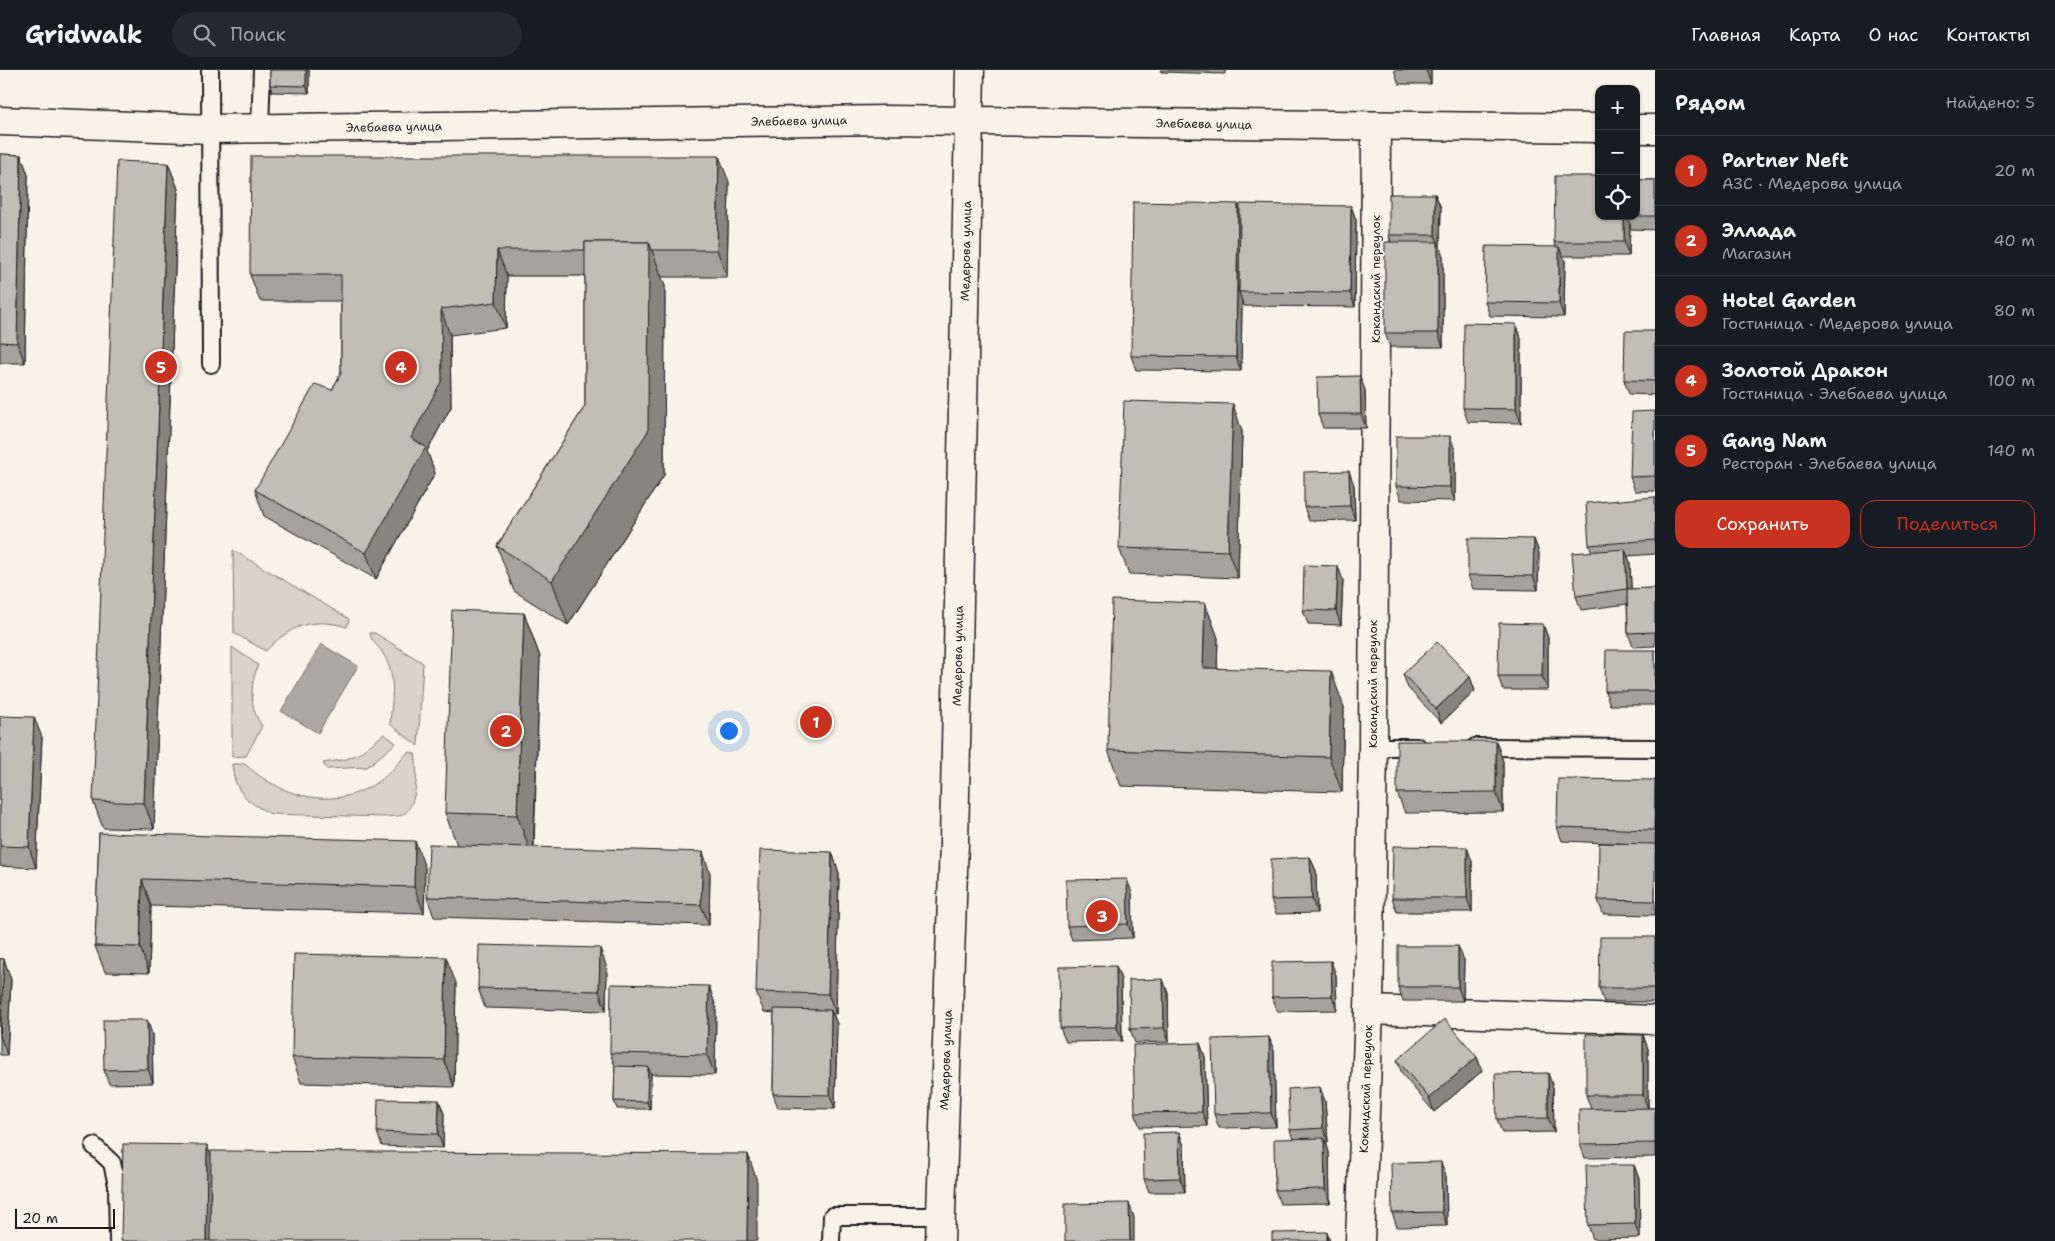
<!DOCTYPE html>
<html lang="ru">
<meta charset="utf-8">
<style>
body{margin:0;font-family:"Shantell Sans",sans-serif;background:#242831;color:#f1f3f6}
.controls{position:absolute;right:15px;top:15px;display:grid;overflow:hidden;border-radius:10px;box-shadow:0 1px 4px #0004}
.controls button{width:45px;height:45px;display:grid;place-items:center;padding:0;border:0;border-bottom:1px solid #363941;background:#171b24;color:#f1f3f6;font:25px sans-serif}
.scale{position:absolute;left:15px;bottom:12px;width:100px;box-sizing:border-box;padding-left:5px;border:2px solid #1c1c1c;border-top:0;font-size:14px;line-height:18px;white-space:nowrap;color:#1c1c1c;-webkit-text-stroke:4px #f7f3e8;paint-order:stroke}
.you{position:absolute;left:728px;top:660px;width:18px;height:18px;margin:-12px;border:4px solid #fff;border-radius:50%;background:#1a73e8;box-shadow:0 0 0 8px #1a73e833}
.badge{display:grid;place-items:center;width:32px;height:32px;border-radius:50%;background:#c8321e;color:#fff;font-size:16px;font-weight:700}
.pin{position:absolute;translate:-50% -50%;border:2px solid #fff;box-shadow:0 1px 5px #0006}
.list{margin:0;padding:0;list-style:none}
h2{display:flex;justify-content:space-between;align-items:center;height:65px;margin:0;padding:0 20px;font-size:21px}
h2 small{font-size:16px;font-weight:400;color:#9ea1a6}
.list li{display:grid;grid-template-columns:32px 1fr auto;gap:15px;align-items:center;box-sizing:border-box;height:70px;padding:0 20px;border-top:1px solid #363941}
.list b{display:block;font-size:19px;white-space:nowrap}
.list p{margin:0;font-size:16px;white-space:nowrap;color:#9ea1a6}
.list em{font-size:16px;font-style:normal;color:#9ea1a6}
.actions{display:flex;gap:10px;padding:15px 20px}
.actions a{flex:1;padding:11px 0;border:1px solid #c8321e;border-radius:15px;text-align:center;font-size:18px;color:#c8321e}
.actions .main{background:#c8321e;color:#fff}
.icon{flex:none;width:28px;height:28px;fill:none;stroke:currentColor;stroke-width:2;stroke-linecap:round;stroke-linejoin:round}
.map{position:relative;flex:none;width:1655px;height:1171px;overflow:hidden}
header{display:flex;align-items:center;gap:30px;box-sizing:border-box;height:70px;padding:0 25px;background:#171b24;border-bottom:1px solid #363941}
header strong{font-size:24px}
nav{display:flex;gap:28px;margin-inline-start:auto;font-size:18px}
.search{width:350px;height:45px;background:#242831;display:flex;align-items:center;gap:12px;box-sizing:border-box;padding:0 18px;border-radius:28px;color:#9ea1a6;font-size:19px}
main{display:flex}
aside{flex:1;background:#171b24}
.map>svg:first-child{display:block}
.green{fill:#d7d3cb;stroke:#7a7874}
.water{fill:#aca9a2;stroke:#72716c}
.lines{fill:none;stroke-linecap:round;stroke-linejoin:round}
.service-casing{stroke:#1c1c1c;stroke-width:20}
.minor-casing{stroke:#1c1c1c;stroke-width:31}
.tertiary-casing{stroke:#1c1c1c;stroke-width:31}
.secondary-casing{stroke:#1c1c1c;stroke-width:31}
.service{stroke:#f7f3e8;stroke-width:16}
.minor{stroke:#f7f3e8;stroke-width:28}
.tertiary{stroke:#f7f3e8;stroke-width:28}
.secondary{stroke:#f7f3e8;stroke-width:28}
.wall{fill:#a5a39c;stroke:#1c1c1c}
.shaded-wall{fill:#86857f;stroke:#1c1c1c}
.building{fill:#c0beb5;stroke:#1c1c1c}
.labels{text-anchor:middle;stroke-width:4;stroke-linejoin:round;paint-order:stroke}
.street-label{font-size:12px;fill:#1c1c1c;stroke:#f7f3e8}
</style>
<header>
<strong>Gridwalk</strong>
<div class="search"><svg class="icon" aria-label="search" viewBox="0 0 24 24"><circle cx="10" cy="10" r="6"/><path d="M15 15l6 6"/></svg>Поиск</div>
<nav><a>Главная</a><a>Карта</a><a>О нас</a><a>Контакты</a></nav>
</header>
<main>
<div class="map">
<svg width="1655" height="1171" viewBox="0 0 1655 1171">
<rect width="100%" height="100%" fill="#f7f3e8"/>
<filter id="ink" filterUnits="userSpaceOnUse"><feTurbulence type="fractalNoise" baseFrequency=".02" numOctaves="2"/><feDisplacementMap in="SourceGraphic" scale="10" xChannelSelector="R" yChannelSelector="G"/><feConvolveMatrix kernelMatrix="1 2 1 2 8 2 1 2 1" color-interpolation-filters="sRGB"/></filter>
<g filter="url(#ink)">
<g class="green">
<path d="M233,480L349,549L347,557C313,547 290,555 266,581L234,563Z"/>
<path d="M370,563H375L423,593L418,676L390,654C392,629 397,604 382,582C378,575 371,572 370,563Z"/>
<path d="M232,577L258,595C250,615 249,638 262,656L246,686L232,687Z"/>
<polygon points="384,664 396,673 367,697 327,699 323,693 347,689 360,683"/>
<path d="M411,682L415,684C418,699 418,737 402,745C398,747 391,746 386,747L271,744C247,732 234,722 232,694H245C279,726 331,741 373,715C387,707 397,695 407,683Z"/>
</g>
<polygon class="water" points="321,574 358,596 318,663 281,641"/>
<g class="lines">
<g class="service-casing">
<g id="service">
<polyline points="210,0 211,294"/>
<polyline points="260,59 262,0"/>
<polyline points="1373,677 1418,677"/>
<polyline points="1475,677 1655,678"/>
<polyline points="94,1076 112,1093 117,1115 118,1171"/>
<polyline points="831,1171 832,1146 941,1146"/>
</g>
</g>
<g class="minor-casing">
<g id="minor">
<polyline points="0,51 211,59 887,50 969,51"/>
<polyline points="1369,940 1655,950"/>
<polyline points="1360,1171 1369,940 1373,677 1376,57"/>
</g>
</g>
<g class="tertiary-casing">
<g id="tertiary">
<polyline points="969,51 1599,58"/>
<polyline points="1636,59 1655,59"/>
</g>
</g>
<g class="secondary-casing">
<polyline id="secondary" points="940,1171 954,773 970,0"/>
</g>
<use href="#service" class="service"/>
<use href="#minor" class="minor"/>
<use href="#tertiary" class="tertiary"/>
<use href="#secondary" class="secondary"/>
</g>
<g class="wall">
<polygon points="270,0 309,0 309,23 272,22 270,15"/>
<polygon points="1160,0 1225,0 1225,4 1161,2"/>
<polygon points="1394,0 1431,0 1431,14 1399,14"/>
<polygon points="0,84 21,85 28,105 25,293 0,293"/>
<polygon points="168,93 178,119 154,759 103,758 93,731"/>
<polygon points="1636,110 1655,110 1655,160 1631,159 1630,154 1629,186 1563,186 1565,191 1564,247 1490,246 1485,232 1556,177 1554,172 1599,146 1636,146"/>
<polygon points="729,112 727,207 661,207 665,216 664,405 568,555 514,521 497,476 585,336 585,206 507,206 506,258 450,265 451,337 427,381 435,403 376,509 264,446 255,420 332,320 341,303 341,231 260,231 250,205"/>
<polygon points="1435,124 1441,138 1440,178 1443,186 1443,277 1390,277 1385,263 1391,172 1389,165"/>
<polygon points="1351,136 1356,150 1355,237 1244,236 1242,231 1241,301 1136,300 1131,286 1240,140"/>
<polygon points="1516,254 1521,268 1521,353 1468,352 1463,338"/>
<polygon points="1655,261 1655,325 1629,324 1624,310"/>
<polygon points="1365,320 1366,358 1323,358 1318,344"/>
<polygon points="1655,341 1655,421 1635,421 1630,407"/>
<polygon points="1242,361 1238,508 1129,504 1119,478"/>
<polygon points="1455,380 1455,431 1401,430 1396,416"/>
<polygon points="1354,415 1355,450 1309,451 1304,437"/>
<polygon points="1655,427 1655,484 1628,486 1630,493 1631,519 1655,518 1655,576 1633,577 1628,563 1627,534 1581,540 1576,526 1592,482 1589,475"/>
<polygon points="1534,469 1539,483 1538,520 1473,519 1468,505"/>
<polygon points="1343,510 1341,555 1308,554 1303,540"/>
<polygon points="1205,533 1218,568 1217,598 1344,637 1342,722 1121,716 1108,680"/>
<polygon points="524,543 540,587 534,777 710,803 709,855 434,847 427,827 457,775 445,743"/>
<polygon points="1543,554 1548,568 1548,620 1503,620 1498,606"/>
<polygon points="1655,580 1655,635 1610,635 1605,621"/>
<polygon points="1403,604 1470,607 1475,621 1441,653 1408,618"/>
<polygon points="0,646 42,667 36,798 0,796"/>
<polygon points="1503,691 1503,742 1405,743 1397,723"/>
<polygon points="1655,710 1655,845 1603,844 1598,830 1634,774 1562,771 1557,757"/>
<polygon points="99,763 425,797 424,843 151,836 149,903 105,902 95,876"/>
<polygon points="832,782 839,803 836,944 833,944 837,954 835,1039 778,1038 773,1024 774,943 764,942 756,922"/>
<polygon points="1310,787 1316,801 1317,843 1276,844 1271,830"/>
<polygon points="1472,791 1472,842 1397,842 1392,828"/>
<polygon points="1132,823 1133,868 1072,870 1067,856"/>
<polygon points="1655,867 1655,932 1604,932 1599,918"/>
<polygon points="0,889 4,889 11,910 7,985 0,985"/>
<polygon points="1464,890 1463,931 1403,931 1398,917"/>
<polygon points="607,898 606,941 485,938 478,918"/>
<polygon points="1336,905 1337,940 1277,941 1272,927"/>
<polygon points="1121,909 1122,971 1066,972 1060,958"/>
<polygon points="456,913 454,1017 301,1013 292,987"/>
<polygon points="709,916 716,937 715,1005 651,1004 650,1039 617,1039 614,1031 615,996 610,983"/>
<polygon points="1168,923 1169,972 1135,973 1130,959"/>
<polygon points="147,950 152,964 153,1013 109,1014 104,1000"/>
<polygon points="1643,965 1648,979 1648,1038 1655,1038 1655,1087 1585,1088 1580,1074 1591,1039 1586,1025"/>
<polygon points="1269,967 1274,981 1276,1057 1219,1058 1214,1044"/>
<polygon points="1200,973 1205,987 1207,1056 1140,1057 1135,1043"/>
<polygon points="1477,987 1482,1001 1434,1042 1402,1004 1397,990"/>
<polygon points="1553,1017 1554,1062 1502,1063 1497,1049"/>
<polygon points="439,1030 444,1044 443,1078 382,1076 377,1062"/>
<polygon points="1325,1031 1328,1072 1326,1072 1329,1082 1330,1133 1280,1134 1275,1120 1293,1069 1290,1060"/>
<polygon points="1179,1062 1184,1076 1185,1122 1149,1122 1144,1109"/>
<polygon points="1634,1095 1639,1109 1640,1168 1593,1169 1588,1155"/>
<polygon points="1446,1106 1447,1156 1397,1157 1392,1143"/>
</g>
<g class="shaded-wall">
<polygon points="306,0 309,0 309,23 306,16"/>
<polygon points="1426,0 1431,0 1431,14"/>
<polygon points="21,85 28,105 25,293 17,273"/>
<polygon points="719,86 729,112 727,207 717,180"/>
<polygon points="168,93 178,119 154,759 144,733"/>
<polygon points="1435,124 1441,138 1440,178 1443,186 1443,277 1438,263 1438,173 1435,165"/>
<polygon points="1238,134 1243,148 1239,222 1242,231 1241,301 1236,287"/>
<polygon points="1351,136 1356,150 1355,237 1350,223"/>
<polygon points="1624,146 1627,146 1630,154 1629,186 1624,172"/>
<polygon points="649,172 665,216 664,405 568,555 552,511"/>
<polygon points="1559,177 1565,191 1564,247 1559,233"/>
<polygon points="497,180 507,206 506,258 496,232"/>
<polygon points="441,239 450,265 451,337 427,381 435,403 376,509 366,483 411,368"/>
<polygon points="1516,254 1521,268 1521,353 1516,339"/>
<polygon points="1360,306 1365,320 1366,358 1361,344"/>
<polygon points="1233,334 1242,361 1238,508 1228,481"/>
<polygon points="1450,366 1455,380 1455,431 1450,417"/>
<polygon points="1349,401 1354,415 1355,450 1350,436"/>
<polygon points="1534,469 1539,483 1538,520 1533,506"/>
<polygon points="1625,479 1630,493 1632,533 1627,519"/>
<polygon points="1338,496 1343,510 1341,555 1336,541"/>
<polygon points="1205,533 1218,568 1216,633 1203,598"/>
<polygon points="524,543 540,587 533,789 517,745"/>
<polygon points="1543,554 1548,568 1548,620 1542,606"/>
<polygon points="1331,601 1344,637 1342,722 1329,687"/>
<polygon points="1470,607 1475,621 1441,653 1436,639"/>
<polygon points="34,647 42,667 36,798 29,777"/>
<polygon points="1496,671 1503,691 1503,742 1496,722"/>
<polygon points="415,771 425,797 424,843 414,817"/>
<polygon points="1467,777 1472,791 1472,842 1467,828"/>
<polygon points="703,782 710,803 709,855 701,835"/>
<polygon points="832,782 839,803 836,944 828,924"/>
<polygon points="1310,787 1316,801 1317,843 1312,829"/>
<polygon points="142,809 151,836 149,903 140,877"/>
<polygon points="1127,809 1132,823 1133,868 1128,854"/>
<polygon points="1458,876 1464,890 1463,931 1458,917"/>
<polygon points="600,878 607,898 606,941 599,921"/>
<polygon points="446,887 456,913 454,1017 444,990"/>
<polygon points="4,889 11,910 7,985 0,965"/>
<polygon points="1331,891 1336,905 1337,940 1332,926"/>
<polygon points="1116,896 1121,909 1122,971 1117,957"/>
<polygon points="1163,909 1168,923 1169,972 1164,958"/>
<polygon points="709,916 716,937 715,1005 707,985"/>
<polygon points="831,940 837,954 835,1039 830,1025"/>
<polygon points="147,950 152,964 153,1013 148,999"/>
<polygon points="1643,965 1648,979 1648,1039 1643,1025"/>
<polygon points="1269,967 1274,981 1276,1057 1271,1043"/>
<polygon points="1200,973 1205,987 1207,1056 1202,1042"/>
<polygon points="1477,987 1482,1001 1434,1042 1429,1028"/>
<polygon points="648,997 651,1004 650,1039 647,1032"/>
<polygon points="1548,1003 1553,1017 1554,1062 1548,1048"/>
<polygon points="1320,1017 1325,1031 1328,1072 1323,1058"/>
<polygon points="439,1030 444,1044 443,1078 438,1064"/>
<polygon points="1179,1062 1184,1076 1185,1122 1180,1108"/>
<polygon points="1324,1068 1329,1082 1330,1133 1325,1119"/>
<polygon points="207,1075 217,1101 216,1171 206,1171"/>
<polygon points="748,1084 757,1111 757,1171 747,1171"/>
<polygon points="1441,1092 1446,1106 1447,1156 1442,1142"/>
<polygon points="1634,1095 1639,1109 1640,1168 1635,1154"/>
<polygon points="1129,1133 1134,1147 1134,1171 1130,1171"/>
<polygon points="1327,1162 1330,1171 1327,1171"/>
</g>
<g class="building">
<polygon points="270,0 306,0 306,16 270,15"/>
<polygon points="0,84 21,85 17,273 0,272"/>
<polygon points="251,86 719,86 717,180 652,180 649,172 585,172 585,180 497,180 496,232 441,239 442,310 411,368 426,377 366,483 255,420 315,314 332,320 341,303 341,205 250,205"/>
<polygon points="117,91 168,93 144,733 93,731"/>
<polygon points="1555,106 1599,106 1599,146 1624,146 1624,172 1554,172"/>
<rect x="1636" y="110" width="19" height="36"/>
<rect x="1389" y="124" width="46" height="41"/>
<polygon points="1133,132 1238,134 1236,287 1131,286"/>
<polygon points="1240,134 1351,136 1350,223 1239,222"/>
<polygon points="585,172 649,172 648,361 552,511 497,476 585,336"/>
<rect x="1385" y="172" width="53" height="91"/>
<polygon points="1486,176 1559,177 1559,233 1485,232"/>
<polygon points="1464,253 1516,254 1516,339 1463,338"/>
<polygon points="1625,261 1655,261 1655,311 1624,310"/>
<polygon points="1360,306 1361,344 1318,344 1317,307"/>
<polygon points="1124,331 1233,334 1228,481 1119,478"/>
<polygon points="1655,341 1655,406 1630,407 1632,342"/>
<polygon points="1396,366 1450,366 1450,417 1396,416"/>
<polygon points="1349,401 1350,436 1304,437 1304,402"/>
<polygon points="1655,427 1655,470 1589,475 1586,433"/>
<polygon points="1468,468 1534,469 1533,506 1468,505"/>
<polygon points="1625,479 1627,519 1655,518 1655,562 1628,563 1627,519 1576,526 1572,483"/>
<polygon points="1304,495 1338,496 1336,541 1303,540"/>
<polygon points="1112,530 1205,533 1203,598 1331,601 1329,687 1108,680"/>
<polygon points="452,540 524,543 517,745 445,743"/>
<polygon points="1499,553 1543,554 1542,606 1498,606"/>
<polygon points="1437,572 1470,607 1436,639 1403,604"/>
<polygon points="1606,580 1655,580 1655,621 1605,621"/>
<polygon points="0,646 34,647 29,777 0,776"/>
<polygon points="1397,671 1496,671 1496,722 1397,723"/>
<polygon points="1558,709 1655,710 1654,760 1557,757"/>
<polygon points="99,763 415,771 414,817 142,809 140,877 95,876"/>
<polygon points="1599,773 1655,774 1655,831 1598,830"/>
<polygon points="429,774 703,782 701,835 427,827"/>
<polygon points="1393,776 1467,777 1467,828 1392,828"/>
<polygon points="760,780 832,782 828,924 756,922"/>
<polygon points="1310,787 1312,829 1271,830 1271,789"/>
<polygon points="1127,809 1128,854 1067,856 1066,810"/>
<polygon points="1600,867 1655,867 1655,918 1599,918"/>
<polygon points="479,875 600,878 599,921 478,918"/>
<rect x="1398" y="876" width="60" height="41"/>
<polygon points="294,884 446,887 444,990 292,987"/>
<polygon points="0,889 4,889 0,963"/>
<polygon points="1331,891 1332,926 1272,927 1272,892"/>
<polygon points="1116,896 1117,957 1060,958 1059,897"/>
<polygon points="1163,909 1164,958 1130,959 1129,910"/>
<polygon points="611,914 709,916 707,985 610,983"/>
<polygon points="774,939 831,940 830,1025 773,1024"/>
<polygon points="1445,949 1477,987 1429,1028 1397,990"/>
<polygon points="103,950 147,950 148,999 104,1000"/>
<polygon points="1586,964 1643,965 1643,1025 1586,1025"/>
<polygon points="1269,967 1271,1043 1214,1044 1212,969"/>
<polygon points="1200,973 1202,1042 1135,1043 1133,975"/>
<polygon points="615,996 648,997 647,1032 614,1031"/>
<polygon points="1548,1003 1548,1048 1497,1049 1495,1004"/>
<polygon points="1320,1017 1323,1058 1290,1060 1288,1019"/>
<polygon points="378,1029 439,1030 438,1064 377,1062"/>
<polygon points="1655,1038 1655,1073 1580,1074 1579,1039"/>
<polygon points="1179,1062 1180,1108 1144,1109 1143,1063"/>
<polygon points="1324,1068 1325,1119 1275,1120 1274,1069"/>
<polygon points="123,1074 207,1075 206,1171 121,1171"/>
<polygon points="211,1081 748,1084 747,1171 210,1171"/>
<polygon points="1441,1092 1442,1142 1392,1143 1391,1093"/>
<polygon points="1586,1095 1634,1095 1635,1154 1588,1155"/>
<polygon points="1129,1133 1130,1171 1065,1171 1065,1134"/>
<polygon points="1327,1162 1327,1171 1272,1171 1272,1163"/>
</g>
</g>
<g class="labels">
<g class="street-label">
<text transform="translate(799 51) rotate(-1)" y="4">Элебаева улица</text>
<text transform="translate(1204 54) rotate(1)" y="4">Элебаева улица</text>
<text transform="translate(394 57) rotate(-1)" y="4">Элебаева улица</text>
<text transform="translate(966 181) rotate(-89)" y="4">Медерова улица</text>
<text transform="translate(1376 209) rotate(-90)" y="4">Кокандский переулок</text>
<text transform="translate(958 586) rotate(-89)" y="4">Медерова улица</text>
<text transform="translate(1373 614) rotate(-90)" y="4">Кокандский переулок</text>
<text transform="translate(946 990) rotate(-88)" y="4">Медерова улица</text>
<text transform="translate(1366 1019) rotate(-88)" y="4">Кокандский переулок</text>
</g>
</g>
</svg>
<div class="controls">
<button>+</button>
<button>−</button>
<button><svg class="icon" aria-label="locate" viewBox="0 0 24 24"><circle cx="12" cy="12" r="6"/><path d="M12 2v4M12 18v4M2 12h4M18 12h4"/></svg></button>
</div>
<div class="scale">20 m</div>
<div class="you"></div>
<div class="pin badge" style="left:816px;top:652px">1</div>
<div class="pin badge" style="left:506px;top:661px">2</div>
<div class="pin badge" style="left:1102px;top:846px">3</div>
<div class="pin badge" style="left:401px;top:297px">4</div>
<div class="pin badge" style="left:161px;top:297px">5</div>
</div>
<aside>
<h2>Рядом<small>Найдено: 5</small></h2>
<ul class="list">
<li><span class="badge">1</span><div><b>Partner Neft</b><p>АЗС · Медерова улица</p></div><em>20 m</em></li>
<li><span class="badge">2</span><div><b>Эллада</b><p>Магазин</p></div><em>40 m</em></li>
<li><span class="badge">3</span><div><b>Hotel Garden</b><p>Гостиница · Медерова улица</p></div><em>80 m</em></li>
<li><span class="badge">4</span><div><b>Золотой Дракон</b><p>Гостиница · Элебаева улица</p></div><em>100 m</em></li>
<li><span class="badge">5</span><div><b>Gang Nam</b><p>Ресторан · Элебаева улица</p></div><em>140 m</em></li>
</ul>
<div class="actions"><a class="main">Сохранить</a><a>Поделиться</a></div>
</aside>
</main>
